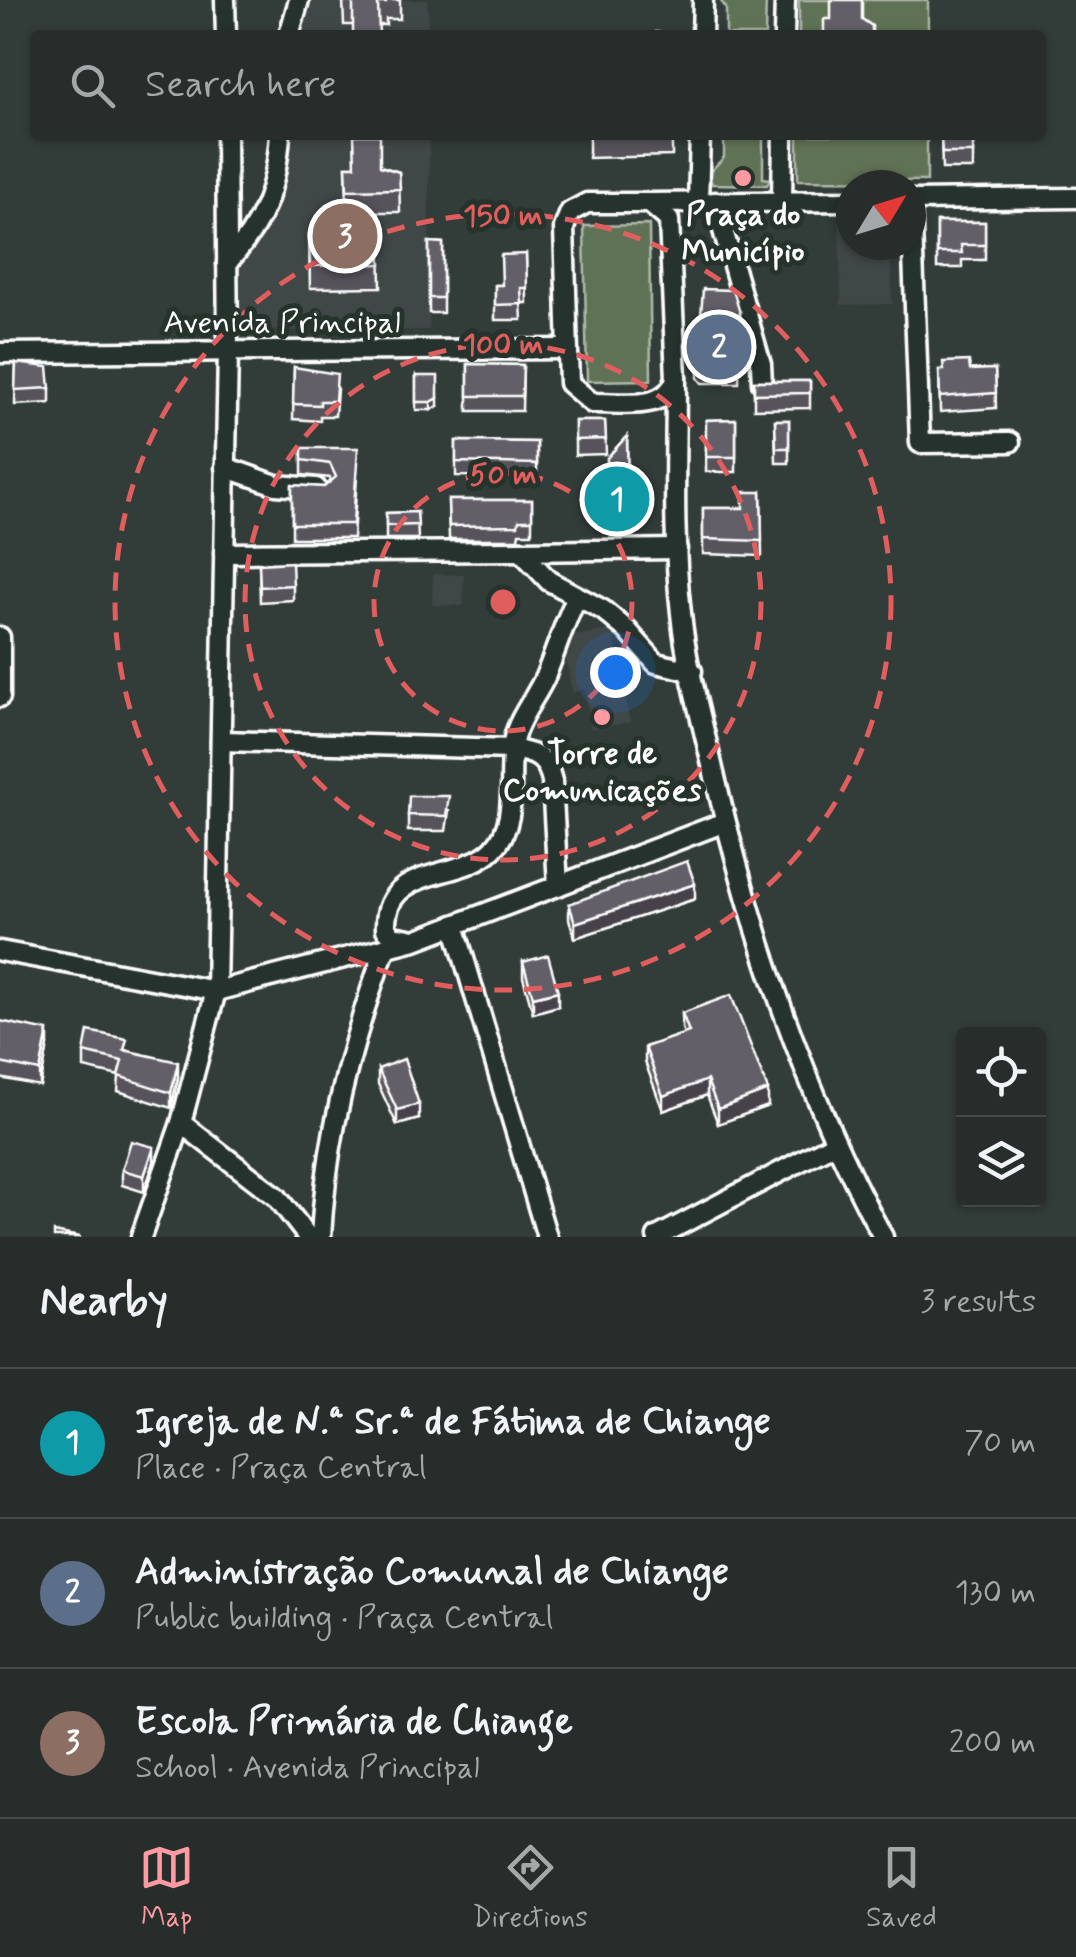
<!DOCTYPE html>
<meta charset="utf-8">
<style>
body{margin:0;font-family:Mynerve,sans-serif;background:#323937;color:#f1f3f6}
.controls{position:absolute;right:30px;bottom:30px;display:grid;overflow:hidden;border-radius:10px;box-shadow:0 2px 8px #0004}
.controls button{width:90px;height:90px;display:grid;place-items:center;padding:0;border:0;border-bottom:2px solid #424947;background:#262d2b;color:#f1f3f6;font:50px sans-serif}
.compass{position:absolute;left:836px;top:170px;width:90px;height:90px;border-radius:50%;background:#262d2b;box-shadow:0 2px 8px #0004;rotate:52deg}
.you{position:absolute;left:615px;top:672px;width:35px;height:35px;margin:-25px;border:8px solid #fff;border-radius:50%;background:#1a73e8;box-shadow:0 0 0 15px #1a73e833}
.badge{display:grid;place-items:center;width:65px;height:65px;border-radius:50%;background:#ff9aa2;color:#fff;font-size:32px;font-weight:700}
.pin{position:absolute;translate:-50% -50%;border:5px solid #fff;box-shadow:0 2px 10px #0006}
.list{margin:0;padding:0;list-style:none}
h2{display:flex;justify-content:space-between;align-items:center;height:130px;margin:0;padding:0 40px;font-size:42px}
h2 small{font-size:32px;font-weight:400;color:#a4a8a9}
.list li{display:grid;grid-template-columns:65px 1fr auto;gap:30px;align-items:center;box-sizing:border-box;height:150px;padding:0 40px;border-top:2px solid #424947}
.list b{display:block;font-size:38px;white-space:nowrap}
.list p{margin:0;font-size:32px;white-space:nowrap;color:#a4a8a9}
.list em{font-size:32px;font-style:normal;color:#a4a8a9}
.icon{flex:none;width:55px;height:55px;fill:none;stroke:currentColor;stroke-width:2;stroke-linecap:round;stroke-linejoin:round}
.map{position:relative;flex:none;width:1076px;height:1237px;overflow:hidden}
.search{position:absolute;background:#262d2b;box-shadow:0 2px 8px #0004;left:30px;right:30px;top:30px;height:110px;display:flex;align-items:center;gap:25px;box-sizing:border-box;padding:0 35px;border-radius:10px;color:#a4a8a9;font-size:38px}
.sheet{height:580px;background:#262d2b}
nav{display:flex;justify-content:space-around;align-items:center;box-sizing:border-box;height:140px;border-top:2px solid #424947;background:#262d2b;font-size:28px;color:#a4a8a9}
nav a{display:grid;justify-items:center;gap:5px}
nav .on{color:#ff9aa2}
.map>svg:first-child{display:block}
.built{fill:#414647}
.green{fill:#617254;stroke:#b0b8aa;stroke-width:2.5}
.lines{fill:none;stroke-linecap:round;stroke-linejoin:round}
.minor-casing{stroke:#fff;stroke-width:25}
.minor{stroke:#26332d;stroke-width:18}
.wall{fill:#56525a;stroke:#fff;stroke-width:2.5}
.shaded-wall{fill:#46424a;stroke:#fff;stroke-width:2.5}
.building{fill:#645f69;stroke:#fff;stroke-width:2.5}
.ring{fill:none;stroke:#e05e5e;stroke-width:5;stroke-dasharray:18 12}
.poi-dot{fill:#ff9aa2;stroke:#26332d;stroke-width:4}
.labels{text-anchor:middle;stroke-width:10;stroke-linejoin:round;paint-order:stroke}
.poi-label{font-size:32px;font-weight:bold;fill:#fff;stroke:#26332d}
.street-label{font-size:32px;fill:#fff;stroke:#26332d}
.centre{fill:#e05e5e;stroke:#26332d;stroke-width:5}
.ring-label{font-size:30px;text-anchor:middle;font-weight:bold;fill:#e05e5e;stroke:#26332d;stroke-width:10;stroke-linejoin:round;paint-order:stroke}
</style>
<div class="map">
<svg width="1076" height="1237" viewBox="0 0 1076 1237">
<rect width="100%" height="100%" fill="#323c39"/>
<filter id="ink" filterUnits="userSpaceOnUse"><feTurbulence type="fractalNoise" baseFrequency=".01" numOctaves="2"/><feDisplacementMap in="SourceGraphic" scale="20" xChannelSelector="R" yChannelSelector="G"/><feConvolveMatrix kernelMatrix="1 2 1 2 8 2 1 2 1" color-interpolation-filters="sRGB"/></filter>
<g filter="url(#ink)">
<g class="built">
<polygon points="308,0 428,0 428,35 297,35"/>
<polygon points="290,135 429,135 429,330 236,331 234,269 270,224 282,197"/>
<polygon points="839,221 851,221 851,245 891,245 892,304 841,305"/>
<polygon points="433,574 464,575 463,606 432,605"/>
<polygon points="613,629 630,722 591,729 585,690 572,692 562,638"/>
</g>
<g class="green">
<polygon points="720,0 766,0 765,35 726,35 726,8"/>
<rect x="799" y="0" width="129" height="35"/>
<polygon points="724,135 763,135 763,178 770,179 767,185 712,184 709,173 724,157"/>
<polygon points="798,135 927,135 927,181 798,180"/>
<polygon points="649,225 651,380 587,381 584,226"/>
</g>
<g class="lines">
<g class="minor-casing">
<g id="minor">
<polyline points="225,0 226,35"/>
<polyline points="289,35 299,0"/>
<polyline points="702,35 703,0"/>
<polyline points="784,35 785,0"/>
<polyline points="911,200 920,443 1010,442"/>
<polyline points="913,200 1076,198"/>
<polyline points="782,201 783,135"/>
<polyline points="698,202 700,135"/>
<polyline points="715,202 761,364 762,383"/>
<path d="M587,203H649L669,220L676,378C666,413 621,402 592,403L569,383L564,228L570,212Z"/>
<polyline points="650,203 851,201"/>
<path d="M227,263C264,223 276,189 280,135"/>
<polyline points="0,353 565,349"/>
<path d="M676,378C676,456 672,535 681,613C686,665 701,717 713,769C751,933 803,1089 883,1237"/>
<polyline points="225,467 276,485 316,488"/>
<polyline points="677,549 521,551 549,581 603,610 627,630 656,663 692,671"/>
<polyline points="224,553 521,551"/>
<polyline points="0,637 0,697"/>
<path d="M221,741L512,749C535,753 547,757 552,781L558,886"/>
<polyline points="454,925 547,1237"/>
<path d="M410,939L393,936L386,929C383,864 460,882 493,849C521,821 506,773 514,738C519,717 536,697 545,677C556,651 563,625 576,599"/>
<polyline points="0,951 216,991 415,940 725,822"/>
<polyline points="181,1123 277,1197 308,1237"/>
<polyline points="141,1237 181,1123 216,991 228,351 226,135"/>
<path d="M321,1237C326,1137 351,1041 386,947"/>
<polyline points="657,1237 835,1143"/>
</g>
</g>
<use href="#minor" class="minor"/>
</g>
<g class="wall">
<polygon points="343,0 400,0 400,19 386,19 386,25 344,25"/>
<polygon points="589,135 672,135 672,156 589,158"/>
<polygon points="941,135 973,135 973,169 942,169"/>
<polygon points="346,166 380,166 399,172 400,212 347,212"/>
<polygon points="937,222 985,222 985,260 962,260 962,268 937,268"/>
<polygon points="380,232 381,287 310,288 309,234"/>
<polygon points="429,242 443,243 443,313 429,313"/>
<polygon points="872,245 891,245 891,258 873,259"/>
<polygon points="526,254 527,303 521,303 522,320 495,320 495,285 502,285"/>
<polygon points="740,313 739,383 702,383 698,378 698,355"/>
<polygon points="16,363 50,388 50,403 15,405"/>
<polygon points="468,364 523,365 522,411 468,411"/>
<polygon points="294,367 337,389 335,416 320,416 320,421 293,419"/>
<polygon points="995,369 996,408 940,412 939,370"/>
<polygon points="416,376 438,406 431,410 416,410"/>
<polygon points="754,381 810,381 810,408 754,409"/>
<polygon points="736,419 736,472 706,472 706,420"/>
<polygon points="775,420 789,420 789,463 776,463"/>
<polygon points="575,421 605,421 606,454 575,455"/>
<polygon points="627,436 628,519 608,520 607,458"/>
<polygon points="456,441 537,442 537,477 456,476"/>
<polygon points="302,448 358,462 353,538 292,538 292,485 324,487 331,481 330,478 302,475"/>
<polygon points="761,492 762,556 703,554 703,508 743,508"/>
<polygon points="448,500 532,500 532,533 519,533 518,539 449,539"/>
<polygon points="417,512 418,539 386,539 386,513"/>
<polygon points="259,564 293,585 293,600 260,602"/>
<polygon points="449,811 446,831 408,831 408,815"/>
<polygon points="695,899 575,938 569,919 569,904"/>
<polygon points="523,962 558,1006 533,1013 523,977"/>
<polygon points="682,1013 768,1106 718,1124 707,1095 663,1111 645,1062 645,1047 684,1034 682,1028"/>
<polygon points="0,1021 48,1046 40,1086 0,1078"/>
<polygon points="127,1050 178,1077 171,1108 118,1091 119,1076 84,1068 84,1052"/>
<polygon points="378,1069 419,1119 397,1125 378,1084"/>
<polygon points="154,1162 144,1192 122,1185 122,1170"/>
</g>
<g class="shaded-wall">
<polygon points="438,398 438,406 431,410 431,402"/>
<polygon points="695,884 695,899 575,938 575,923"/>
<polygon points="558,991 558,1006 533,1013 533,997"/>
<polygon points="48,1031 48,1046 40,1086 40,1071"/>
<polygon points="178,1062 178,1077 171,1108 171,1093"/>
<polygon points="707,1080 707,1095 663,1111 663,1096"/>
<polygon points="768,1090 768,1106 718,1124 718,1109"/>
<polygon points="419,1104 419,1119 397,1125 397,1110"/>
<polygon points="154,1147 154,1162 144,1192 144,1176"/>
</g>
<g class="building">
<polygon points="344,0 386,0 386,3 378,3 379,35 353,35 353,2 344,2"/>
<polygon points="831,0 862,0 862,19 872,26 872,35 824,35 824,19 831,19"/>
<polygon points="656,32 678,34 678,35 656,35"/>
<polygon points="354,135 380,135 380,166 399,172 400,189 347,190 346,166 355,166"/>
<polygon points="941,135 973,135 973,153 942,153"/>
<polygon points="333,213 352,213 353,233 380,232 381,264 310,266 309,234 334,233"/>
<polygon points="937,222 985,222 985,245 961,245 962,253 937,253"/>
<polygon points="429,242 443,243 443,298 429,298"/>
<polygon points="526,254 527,288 521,288 522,304 495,305 495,285 502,285 501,255"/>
<polygon points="703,289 733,290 740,313 739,361 702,360 698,355"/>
<polygon points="969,361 970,370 995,369 996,393 940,397 939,370 944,370 943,362"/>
<polygon points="16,363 48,367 50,388 15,390"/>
<polygon points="468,364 523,365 522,396 468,396"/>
<polygon points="294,367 337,374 335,401 320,401 320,405 293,404"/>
<polygon points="416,376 438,376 438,398 431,402 416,402"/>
<polygon points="754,381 810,381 810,393 754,394"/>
<polygon points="736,419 736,457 706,457 706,420"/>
<polygon points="775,420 789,420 789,448 776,448"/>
<polygon points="575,421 605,421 606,439 575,440"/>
<polygon points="627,436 628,491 608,491 607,458"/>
<polygon points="456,441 537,442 537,464 456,462"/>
<polygon points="302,448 358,448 353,524 292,524 292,485 324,487 336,477 330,464 302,460"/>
<polygon points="743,492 761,492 762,541 703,539 703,508 743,508"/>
<polygon points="448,500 532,500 532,520 519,520 518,525 449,526"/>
<polygon points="417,512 418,525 386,526 386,513"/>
<polygon points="292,562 293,585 260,587 259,564"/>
<polygon points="409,796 449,796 446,816 408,815"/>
<polygon points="687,861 695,884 575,923 569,904"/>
<polygon points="548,955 558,991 533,997 523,962"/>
<polygon points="731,995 768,1090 718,1109 707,1080 663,1096 645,1047 689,1032 682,1013"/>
<polygon points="0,1021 48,1031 40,1071 0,1063"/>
<polygon points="88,1031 127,1039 124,1050 178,1062 171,1093 118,1076 122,1061 84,1052"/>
<polygon points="404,1059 419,1104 397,1110 378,1069"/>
<polygon points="131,1141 154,1147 144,1176 122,1170"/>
<polygon points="54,1232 80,1237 54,1237"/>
</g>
</g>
<g class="ring">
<circle cx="503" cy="602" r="129"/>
<circle cx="503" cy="602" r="258"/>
<circle cx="503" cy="602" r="388"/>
</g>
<g class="poi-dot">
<circle cx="743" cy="178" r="10"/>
<circle cx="602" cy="717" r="10"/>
</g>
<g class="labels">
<g class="poi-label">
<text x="743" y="224">Praça do<tspan x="743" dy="37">Município</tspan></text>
<text x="602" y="763">Torre de<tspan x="602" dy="37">Comunicações</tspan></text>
</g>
<g class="street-label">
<text x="282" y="332">Avenida Principal</text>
</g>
</g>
<circle cx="503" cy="602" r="15" class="centre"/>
<g class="ring-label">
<text x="503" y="225">150 m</text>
<text x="503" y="354">100 m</text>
<text x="503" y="484">50 m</text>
</g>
</svg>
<div class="controls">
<button><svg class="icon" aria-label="locate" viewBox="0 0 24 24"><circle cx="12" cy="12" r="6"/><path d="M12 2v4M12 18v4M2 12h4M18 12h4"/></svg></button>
<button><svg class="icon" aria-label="layers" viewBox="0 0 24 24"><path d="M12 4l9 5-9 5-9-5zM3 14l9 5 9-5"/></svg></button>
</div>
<svg class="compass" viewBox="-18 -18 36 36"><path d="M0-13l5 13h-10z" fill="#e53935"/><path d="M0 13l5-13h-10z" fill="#a4a8a9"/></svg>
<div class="you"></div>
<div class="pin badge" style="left:617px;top:499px;background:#0f9aa8">1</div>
<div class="pin badge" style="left:719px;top:347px;background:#5c6f8a">2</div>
<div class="pin badge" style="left:345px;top:236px;background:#8d6e63">3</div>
<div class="search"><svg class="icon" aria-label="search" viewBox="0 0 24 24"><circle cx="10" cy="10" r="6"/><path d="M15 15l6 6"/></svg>Search here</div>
</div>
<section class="sheet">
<h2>Nearby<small>3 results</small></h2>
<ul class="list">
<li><span class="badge" style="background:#0f9aa8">1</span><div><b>Igreja de N.ª Sr.ª de Fátima de Chiange</b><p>Place · Praça Central</p></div><em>70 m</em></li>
<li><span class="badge" style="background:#5c6f8a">2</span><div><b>Administração Comunal de Chiange</b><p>Public building · Praça Central</p></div><em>130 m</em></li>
<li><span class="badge" style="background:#8d6e63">3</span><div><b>Escola Primária de Chiange</b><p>School · Avenida Principal</p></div><em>200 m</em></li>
</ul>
</section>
<nav>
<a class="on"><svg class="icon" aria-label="map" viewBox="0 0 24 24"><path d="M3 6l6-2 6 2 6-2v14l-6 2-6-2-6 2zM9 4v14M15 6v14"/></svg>Map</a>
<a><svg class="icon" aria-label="directions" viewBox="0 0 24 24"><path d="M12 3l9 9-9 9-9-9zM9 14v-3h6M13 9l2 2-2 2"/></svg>Directions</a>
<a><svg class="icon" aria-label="saved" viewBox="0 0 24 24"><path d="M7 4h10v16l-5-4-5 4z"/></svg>Saved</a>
</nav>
